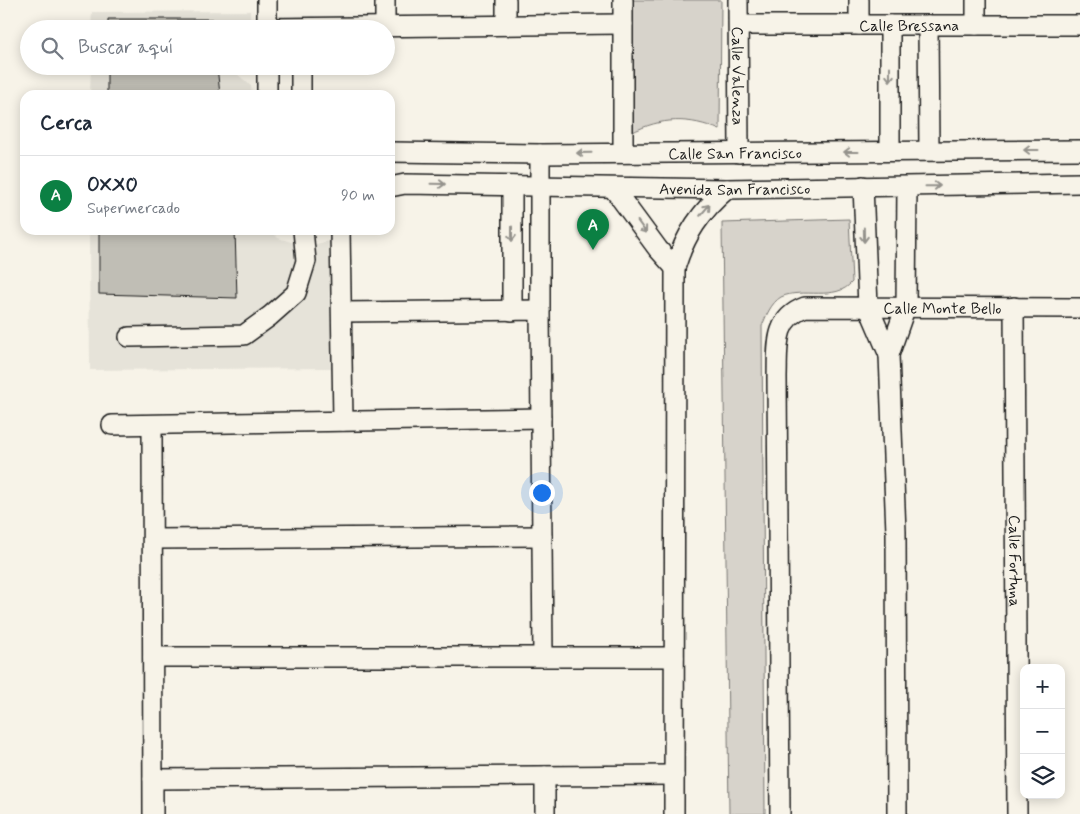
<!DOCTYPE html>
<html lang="es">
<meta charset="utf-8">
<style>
body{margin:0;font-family:Mynerve,sans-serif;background:#f6f6f7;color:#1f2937}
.controls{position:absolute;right:15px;bottom:15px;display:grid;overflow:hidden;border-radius:10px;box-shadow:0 2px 12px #0003}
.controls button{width:45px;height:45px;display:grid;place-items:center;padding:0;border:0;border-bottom:1px solid #e0e1e3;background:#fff;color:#1f2937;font:25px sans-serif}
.you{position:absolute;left:541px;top:492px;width:18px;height:18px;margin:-12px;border:4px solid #fff;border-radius:50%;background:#1a73e8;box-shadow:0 0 0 8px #1a73e833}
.badge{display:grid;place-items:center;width:32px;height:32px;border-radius:50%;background:#0b8043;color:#fff;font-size:16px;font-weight:700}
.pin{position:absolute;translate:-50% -41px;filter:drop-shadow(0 1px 2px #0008)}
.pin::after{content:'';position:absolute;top:26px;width:18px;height:15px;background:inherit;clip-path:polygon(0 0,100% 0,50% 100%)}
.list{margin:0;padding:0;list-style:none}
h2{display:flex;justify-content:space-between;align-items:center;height:65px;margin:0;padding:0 20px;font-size:21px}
h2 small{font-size:16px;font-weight:400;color:#747a83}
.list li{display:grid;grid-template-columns:32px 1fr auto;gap:15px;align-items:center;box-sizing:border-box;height:80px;padding:0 20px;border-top:1px solid #e0e1e3}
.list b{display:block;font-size:19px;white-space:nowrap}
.list p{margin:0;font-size:16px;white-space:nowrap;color:#747a83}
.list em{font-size:16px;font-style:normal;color:#747a83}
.icon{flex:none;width:28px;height:28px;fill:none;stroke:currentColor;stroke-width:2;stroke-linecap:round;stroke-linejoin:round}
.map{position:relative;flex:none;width:1080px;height:814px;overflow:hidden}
.search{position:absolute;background:#fff;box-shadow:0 2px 12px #0003;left:20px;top:20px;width:375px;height:55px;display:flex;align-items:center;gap:12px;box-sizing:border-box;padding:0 18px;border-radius:28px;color:#747a83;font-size:19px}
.panel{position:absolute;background:#fff;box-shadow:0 2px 12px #0003;left:20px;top:90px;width:375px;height:145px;border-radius:15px}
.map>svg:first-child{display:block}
.built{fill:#e6e3d9}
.green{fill:#d7d3cb;stroke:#7a7874}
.building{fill:#c0beb5;stroke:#1c1c1c}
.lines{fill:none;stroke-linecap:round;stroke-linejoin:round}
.minor-casing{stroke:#1c1c1c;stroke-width:22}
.minor{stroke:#f7f3e8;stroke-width:19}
.oneway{stroke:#94928c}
.labels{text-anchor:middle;stroke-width:4;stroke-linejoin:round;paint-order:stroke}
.street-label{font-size:16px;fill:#1c1c1c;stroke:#f7f3e8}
</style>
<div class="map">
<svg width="1080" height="814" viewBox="0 0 1080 814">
<rect width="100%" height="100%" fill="#f7f3e8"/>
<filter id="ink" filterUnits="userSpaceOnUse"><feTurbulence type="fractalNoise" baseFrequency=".02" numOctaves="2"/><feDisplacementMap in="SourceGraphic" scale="10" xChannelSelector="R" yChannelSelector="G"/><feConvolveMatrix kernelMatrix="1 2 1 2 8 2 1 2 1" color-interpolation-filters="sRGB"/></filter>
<g filter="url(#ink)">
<g class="built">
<polygon points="250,11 250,20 238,29 91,29 92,12"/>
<polygon points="91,66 235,66 236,73 251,86 252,95 90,95"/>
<polygon points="89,230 270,230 278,238 298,244 312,245 329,241 331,368 90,370"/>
</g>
<g class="green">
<path d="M631,0H721L720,130C690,117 661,117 631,133Z"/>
<path d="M849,219L852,282C836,302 802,287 781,297C771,303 766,316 762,326L765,814H729L722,223Z"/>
</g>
<g class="building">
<polygon points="108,19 213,19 214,29 108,29"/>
<polygon points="107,66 217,66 220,95 107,95"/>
<polygon points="99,230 235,230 237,298 99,294"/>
</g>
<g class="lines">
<g class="minor-casing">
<g id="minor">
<polyline points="385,0 385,26"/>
<polyline points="506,0 506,25"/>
<polyline points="623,0 623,153"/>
<path id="s1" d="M738,0L739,153"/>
<polyline points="859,0 859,25"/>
<polyline points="976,0 976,25"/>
<path id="s2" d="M739,25H1080"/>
<polyline points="928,25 929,150"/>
<polyline points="267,28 623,24"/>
<polyline points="267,29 267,0"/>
<polyline points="267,66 267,95"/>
<polyline points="301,66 301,95"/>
<polyline points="890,151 890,25"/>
<path id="s3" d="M390,152L540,154L1080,150"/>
<polyline points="863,186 868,306 889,355"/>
<path id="s4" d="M390,187L405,184L727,189L1080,183"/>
<polyline points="613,188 658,249 675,268"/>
<polyline points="340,230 343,421"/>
<path id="s5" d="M1014,307L1017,814"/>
<polyline points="540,310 540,154"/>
<polyline points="512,311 512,186"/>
<polyline points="342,312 540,310 543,657"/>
<polyline points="129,337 244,335 270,316 296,293 306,261 303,230"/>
<polyline points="112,425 541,418"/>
<polyline points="152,425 153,814"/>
<polyline points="153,539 542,536"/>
<polyline points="153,657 674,657"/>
<polyline points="545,776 545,814"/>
<polyline points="153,779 674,775"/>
<path d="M674,814L675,268C685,235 701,211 727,189"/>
<path id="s6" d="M780,814L777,377C778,348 773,319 805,307L1080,308"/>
<polyline points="897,814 896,532 889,355 906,306 907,187"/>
</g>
</g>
<use href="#minor" class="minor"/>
</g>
<defs><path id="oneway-shaft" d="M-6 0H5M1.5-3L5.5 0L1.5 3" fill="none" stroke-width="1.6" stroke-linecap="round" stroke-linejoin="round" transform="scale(1.25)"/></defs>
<g class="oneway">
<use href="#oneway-shaft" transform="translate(890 74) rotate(90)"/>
<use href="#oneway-shaft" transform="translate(1031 150) rotate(-180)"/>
<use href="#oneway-shaft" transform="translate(851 152) rotate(180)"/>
<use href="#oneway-shaft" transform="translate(584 153) rotate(179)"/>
<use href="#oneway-shaft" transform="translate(438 184) rotate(1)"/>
<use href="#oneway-shaft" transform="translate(933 186) rotate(-1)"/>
<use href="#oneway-shaft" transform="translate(705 210) rotate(-50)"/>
<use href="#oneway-shaft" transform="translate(642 227) rotate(54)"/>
<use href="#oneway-shaft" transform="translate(512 234) rotate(90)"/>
<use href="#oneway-shaft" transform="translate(864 235) rotate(89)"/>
</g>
</g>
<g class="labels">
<g class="street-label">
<text dy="6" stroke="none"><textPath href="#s2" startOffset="170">Calle Bressana</textPath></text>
<text dy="6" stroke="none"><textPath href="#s1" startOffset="76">Calle Valenza</textPath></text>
<text dy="6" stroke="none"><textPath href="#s3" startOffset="345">Calle San Francisco</textPath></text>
<text dy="6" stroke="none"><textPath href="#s4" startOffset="345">Avenida San Francisco</textPath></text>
<text dy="6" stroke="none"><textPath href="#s6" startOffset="656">Calle Monte Bello</textPath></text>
<text dy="6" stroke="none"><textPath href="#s5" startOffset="254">Calle Fortuna</textPath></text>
</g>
</g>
</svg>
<div class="controls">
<button>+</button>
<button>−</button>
<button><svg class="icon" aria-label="layers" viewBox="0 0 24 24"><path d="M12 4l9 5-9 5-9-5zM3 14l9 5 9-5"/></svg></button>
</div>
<div class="you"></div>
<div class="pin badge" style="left:593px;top:250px">A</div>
<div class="search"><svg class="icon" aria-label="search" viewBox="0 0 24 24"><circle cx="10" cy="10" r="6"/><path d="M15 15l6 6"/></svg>Buscar aquí</div>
<section class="panel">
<h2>Cerca<small></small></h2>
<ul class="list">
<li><span class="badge">A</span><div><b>OXXO</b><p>Supermercado</p></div><em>90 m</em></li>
</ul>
</section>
</div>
